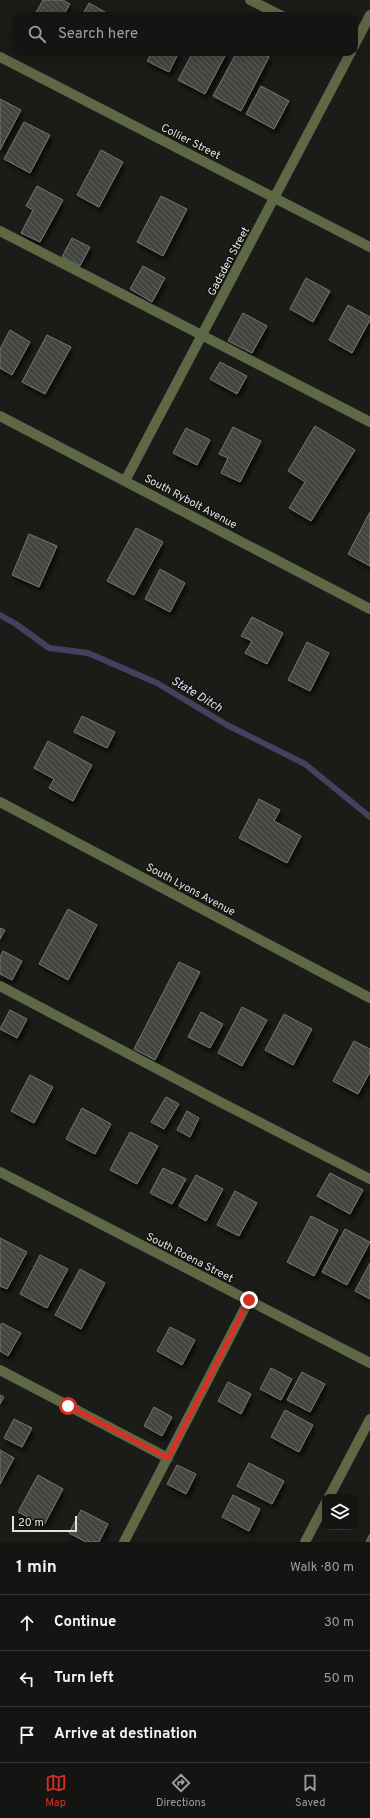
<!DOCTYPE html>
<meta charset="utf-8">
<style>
body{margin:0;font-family:Overpass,sans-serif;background:#1d1e1b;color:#f1f3f6}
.controls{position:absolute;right:12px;bottom:12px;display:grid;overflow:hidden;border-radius:8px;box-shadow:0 4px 16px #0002}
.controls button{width:36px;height:36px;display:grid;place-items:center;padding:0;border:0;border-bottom:1px solid #333432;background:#141512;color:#f1f3f6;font:20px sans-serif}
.scale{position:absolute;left:12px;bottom:10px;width:65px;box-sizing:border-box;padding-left:4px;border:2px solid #e2e3e0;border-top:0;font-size:11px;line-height:14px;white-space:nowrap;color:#e2e3e0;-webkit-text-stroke:3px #12130f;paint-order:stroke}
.stop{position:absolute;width:12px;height:12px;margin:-9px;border:3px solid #d93025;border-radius:50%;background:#fff}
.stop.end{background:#d93025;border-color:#fff;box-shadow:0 1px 4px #0008}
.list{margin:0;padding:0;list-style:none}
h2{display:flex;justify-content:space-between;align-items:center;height:52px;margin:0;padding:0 16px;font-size:17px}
h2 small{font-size:13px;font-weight:400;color:#9d9f9f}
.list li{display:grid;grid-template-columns:26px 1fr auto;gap:12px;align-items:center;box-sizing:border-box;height:56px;padding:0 16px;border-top:1px solid #333432}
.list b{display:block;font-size:15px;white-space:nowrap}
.list em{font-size:13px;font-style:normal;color:#9d9f9f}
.icon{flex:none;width:22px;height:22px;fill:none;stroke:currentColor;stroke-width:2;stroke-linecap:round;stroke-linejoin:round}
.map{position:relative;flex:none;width:370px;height:1542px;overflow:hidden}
.search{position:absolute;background:#141512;box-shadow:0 4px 16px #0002;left:12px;right:12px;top:12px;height:44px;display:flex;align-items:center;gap:10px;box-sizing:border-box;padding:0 14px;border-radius:12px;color:#9d9f9f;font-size:15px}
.sheet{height:220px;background:#141512}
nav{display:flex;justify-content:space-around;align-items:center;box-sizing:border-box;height:56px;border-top:1px solid #333432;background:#141512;font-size:11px;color:#9d9f9f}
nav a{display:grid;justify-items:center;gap:2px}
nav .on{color:#d93025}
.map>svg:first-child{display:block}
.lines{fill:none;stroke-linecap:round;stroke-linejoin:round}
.stream{stroke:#473f5e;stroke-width:6}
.building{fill:url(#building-back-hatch);stroke:#757771;filter:url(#shadow)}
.service{stroke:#5e6746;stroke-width:10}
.minor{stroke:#5e6746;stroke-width:10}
.route{stroke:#d93025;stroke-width:5}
.labels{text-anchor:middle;stroke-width:3;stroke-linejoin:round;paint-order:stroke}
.street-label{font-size:11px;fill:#e2e3e0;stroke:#12130f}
.water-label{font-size:12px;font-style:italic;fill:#e4def7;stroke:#12130f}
</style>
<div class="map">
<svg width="370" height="1542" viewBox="0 0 370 1542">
<defs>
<pattern id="building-back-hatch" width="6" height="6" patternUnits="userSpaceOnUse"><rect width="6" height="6" fill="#42443f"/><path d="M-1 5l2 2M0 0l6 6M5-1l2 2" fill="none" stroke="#5d5f5a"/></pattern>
<filter id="shadow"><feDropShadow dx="2.5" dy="4.5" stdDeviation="2" flood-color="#0009"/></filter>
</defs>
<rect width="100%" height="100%" fill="#1b1c18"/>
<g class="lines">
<polyline class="stream" points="0,615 16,624 49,648 88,653 157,683 227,725 305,764 370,817"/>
</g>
<g class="building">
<polygon points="43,0 63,0 70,4 63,16 34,16"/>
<polygon points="89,3 112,16 82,16"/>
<polygon points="152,52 179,52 169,72 147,61"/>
<polygon points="193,52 227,52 205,94 178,80"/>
<polygon points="237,52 259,52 269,57 241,111 213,96"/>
<polygon points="261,86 289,101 274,129 246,114"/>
<polygon points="0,99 21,110 0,150"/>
<polygon points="24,122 50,135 30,173 4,159"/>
<polygon points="101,150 123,162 99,207 77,195"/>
<polygon points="37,186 63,200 40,242 21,233 33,210 26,206"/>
<polygon points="161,196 187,209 163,256 137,242"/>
<polygon points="72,238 90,247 80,266 62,257"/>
<polygon points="143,266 165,278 152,302 130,289"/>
<polygon points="306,278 330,291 313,322 290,309"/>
<polygon points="348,305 370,317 370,320 352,353 329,340"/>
<polygon points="243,313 267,326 252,353 228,341"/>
<polygon points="10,330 30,342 12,375 0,368 0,349"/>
<polygon points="47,335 71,347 45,394 22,382"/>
<polygon points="220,362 247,376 237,394 210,379"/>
<polygon points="315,426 355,450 311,521 289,508 305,482 288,471"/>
<polygon points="233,427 261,441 240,482 221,473 228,458 219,454"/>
<polygon points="186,428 210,440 197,465 173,453"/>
<polygon points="370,512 370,566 348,554"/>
<polygon points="136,528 163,542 134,595 107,581"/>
<polygon points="29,534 57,546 39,587 12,575"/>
<polygon points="160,569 185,583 170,612 145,599"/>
<polygon points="252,617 283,633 267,664 245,653 252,641 241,636"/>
<polygon points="307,642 329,653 310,691 288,680"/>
<polygon points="82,716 115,732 107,748 74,732"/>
<polygon points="48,741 92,765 73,801 49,788 54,779 34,768"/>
<polygon points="259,799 280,810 274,821 301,836 287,863 239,838"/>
<polygon points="68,909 97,925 68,980 39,964"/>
<polygon points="0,928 5,930 0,939"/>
<polygon points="3,951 22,961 12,980 0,974 0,957"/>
<polygon points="179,962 200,972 155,1060 134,1049"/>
<polygon points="242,1007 267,1020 242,1066 218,1053"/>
<polygon points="10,1010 27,1019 17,1038 0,1029"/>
<polygon points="201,1012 223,1024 210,1048 188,1037"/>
<polygon points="284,1014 312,1029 293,1065 265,1050"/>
<polygon points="354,1041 370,1049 370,1072 358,1094 333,1081"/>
<polygon points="30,1075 53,1087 34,1123 11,1111"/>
<polygon points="166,1097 179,1104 164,1129 151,1122"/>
<polygon points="82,1108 111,1124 95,1154 66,1139"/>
<polygon points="187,1111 199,1118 190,1137 177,1130"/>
<polygon points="130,1132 158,1146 137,1184 110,1170"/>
<polygon points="163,1168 186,1179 172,1204 150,1193"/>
<polygon points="330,1173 363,1190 350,1214 317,1196"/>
<polygon points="196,1175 223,1189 206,1221 179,1206"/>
<polygon points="235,1191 257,1203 239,1236 217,1225"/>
<polygon points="311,1216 338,1230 314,1276 287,1262"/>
<polygon points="345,1229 370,1242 347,1285 322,1272"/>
<polygon points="0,1238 27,1252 7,1289 0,1286"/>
<polygon points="40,1255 68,1269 47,1308 20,1294"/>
<polygon points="370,1263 370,1299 355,1291"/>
<polygon points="80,1269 105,1283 81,1329 55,1315"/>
<polygon points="2,1323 21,1333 8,1356 0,1351 0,1326"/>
<polygon points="170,1327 195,1340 182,1365 157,1351"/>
<polygon points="271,1368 292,1379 281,1400 260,1389"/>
<polygon points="302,1372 325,1384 310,1412 287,1400"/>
<polygon points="228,1382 251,1394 241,1414 218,1401"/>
<polygon points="0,1395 4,1397 0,1404"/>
<polygon points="154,1407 172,1417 162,1436 144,1426"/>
<polygon points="285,1410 313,1425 299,1452 271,1437"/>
<polygon points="14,1419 32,1428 22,1447 4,1438"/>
<polygon points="0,1450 14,1458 0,1484"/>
<polygon points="249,1463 284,1481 272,1504 237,1486"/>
<polygon points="177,1465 196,1474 186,1494 167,1484"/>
<polygon points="38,1475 63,1489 44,1525 18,1512"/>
<polygon points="233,1495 260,1509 249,1531 222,1517"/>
<polygon points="81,1510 108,1524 99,1542 86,1542 69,1533"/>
<polygon points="370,1534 370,1542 366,1542"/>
</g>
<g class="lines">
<g class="service">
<polyline points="250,0 282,16"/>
<polyline points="0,231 370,422"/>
<polyline points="0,986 222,1103 370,1179"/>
<polyline points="0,1370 168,1458"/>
<polyline points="124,1542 249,1300"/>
</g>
<g class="minor">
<polyline points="354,46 370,15"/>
<polyline points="0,57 370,247"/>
<polyline points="0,416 370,609"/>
<polyline points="125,481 351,52"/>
<polyline points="0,802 370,998"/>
<polyline points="0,1172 370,1363"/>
<polyline points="329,1497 370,1419"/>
<polyline points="305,1542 325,1504"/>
</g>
</g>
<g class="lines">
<polyline class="route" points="68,1406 168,1458 249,1300"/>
</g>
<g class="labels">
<g class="street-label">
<text transform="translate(191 141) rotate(27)" y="4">Collier Street</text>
<text transform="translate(228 261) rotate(-62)" y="4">Gadsden Street</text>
<text transform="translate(191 501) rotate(28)" y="4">South Rybolt Avenue</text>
<text transform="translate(191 889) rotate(28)" y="4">South Lyons Avenue</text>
<text transform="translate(190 1257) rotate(27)" y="4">South Roena Street</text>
</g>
<g class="water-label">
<text transform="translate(197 694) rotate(31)" y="4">State Ditch</text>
</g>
</g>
</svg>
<div class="controls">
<button><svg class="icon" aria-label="layers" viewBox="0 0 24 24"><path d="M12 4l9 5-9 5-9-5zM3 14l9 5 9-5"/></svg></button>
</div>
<div class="scale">20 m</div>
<div class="stop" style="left:68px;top:1406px"></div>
<div class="stop end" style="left:249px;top:1300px"></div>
<div class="search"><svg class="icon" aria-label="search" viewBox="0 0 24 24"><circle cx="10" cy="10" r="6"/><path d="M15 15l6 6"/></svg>Search here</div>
</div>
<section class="sheet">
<h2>1 min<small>Walk · 80 m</small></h2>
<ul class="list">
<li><svg class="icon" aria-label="ahead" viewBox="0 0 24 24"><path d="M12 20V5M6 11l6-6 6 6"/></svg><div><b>Continue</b></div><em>30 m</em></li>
<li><svg class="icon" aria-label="left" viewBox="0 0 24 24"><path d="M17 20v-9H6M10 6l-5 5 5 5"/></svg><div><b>Turn left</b></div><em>50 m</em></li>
<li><svg class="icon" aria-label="arrive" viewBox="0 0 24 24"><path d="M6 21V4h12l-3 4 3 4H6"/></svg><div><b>Arrive at destination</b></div></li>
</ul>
</section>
<nav>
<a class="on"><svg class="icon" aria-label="map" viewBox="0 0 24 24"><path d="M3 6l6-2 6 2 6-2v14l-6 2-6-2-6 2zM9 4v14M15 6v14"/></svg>Map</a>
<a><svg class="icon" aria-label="directions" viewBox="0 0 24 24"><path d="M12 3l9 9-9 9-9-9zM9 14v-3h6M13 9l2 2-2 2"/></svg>Directions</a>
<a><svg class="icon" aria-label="saved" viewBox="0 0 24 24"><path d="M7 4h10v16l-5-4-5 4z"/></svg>Saved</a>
</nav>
